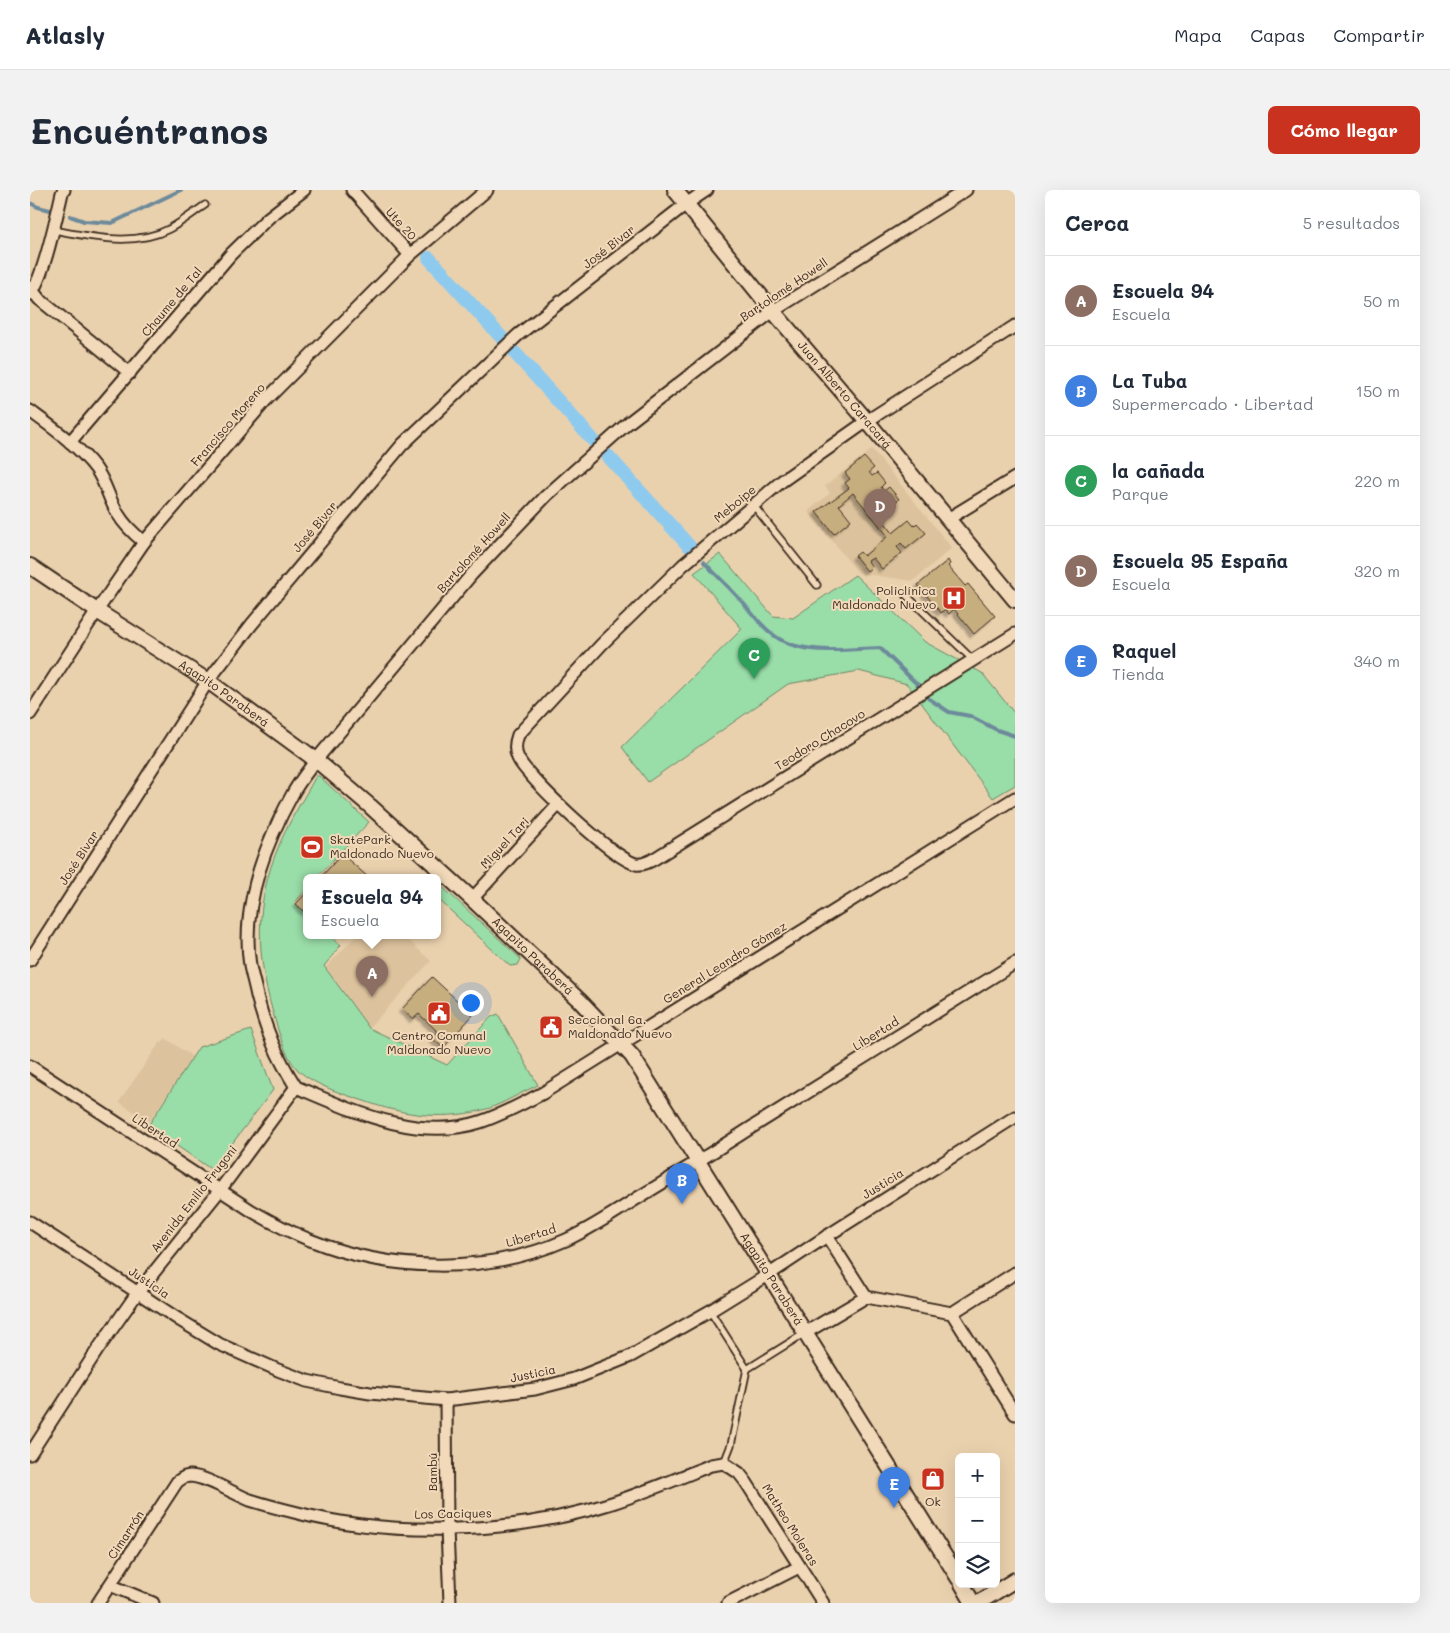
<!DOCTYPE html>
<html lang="es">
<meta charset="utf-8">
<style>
body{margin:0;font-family:Mali,sans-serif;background:#f2f2f3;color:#1f2937}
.controls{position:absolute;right:15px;bottom:15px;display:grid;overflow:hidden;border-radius:8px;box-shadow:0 5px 20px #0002}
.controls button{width:45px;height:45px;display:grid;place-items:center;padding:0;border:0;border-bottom:1px solid #e0e1e3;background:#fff;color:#1f2937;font:25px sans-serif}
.you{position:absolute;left:440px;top:812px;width:18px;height:18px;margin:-12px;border:4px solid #fff;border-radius:50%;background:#1a73e8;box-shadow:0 0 0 8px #1a73e833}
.badge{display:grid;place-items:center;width:32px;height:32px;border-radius:50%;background:#c8321e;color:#fff;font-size:16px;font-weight:700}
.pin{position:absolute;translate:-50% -41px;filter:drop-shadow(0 1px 2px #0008)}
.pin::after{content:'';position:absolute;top:26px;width:18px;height:15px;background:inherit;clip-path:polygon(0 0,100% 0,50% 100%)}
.popup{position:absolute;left:273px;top:684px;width:138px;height:65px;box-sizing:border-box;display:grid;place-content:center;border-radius:8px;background:#fff;filter:drop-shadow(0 1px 4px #0005);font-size:16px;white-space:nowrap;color:#747a83}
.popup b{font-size:19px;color:#1f2937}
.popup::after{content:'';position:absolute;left:50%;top:100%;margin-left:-10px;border:10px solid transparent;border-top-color:#fff}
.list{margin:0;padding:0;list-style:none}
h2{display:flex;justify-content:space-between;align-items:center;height:65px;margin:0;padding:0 20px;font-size:21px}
h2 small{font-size:16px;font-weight:400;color:#747a83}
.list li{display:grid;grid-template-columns:32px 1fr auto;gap:15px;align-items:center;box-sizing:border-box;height:90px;padding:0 20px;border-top:1px solid #e0e1e3}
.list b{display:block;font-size:19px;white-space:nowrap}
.list p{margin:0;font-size:16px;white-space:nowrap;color:#747a83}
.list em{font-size:16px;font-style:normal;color:#747a83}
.icon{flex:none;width:28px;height:28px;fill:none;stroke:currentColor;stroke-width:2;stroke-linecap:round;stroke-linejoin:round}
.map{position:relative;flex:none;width:985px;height:1413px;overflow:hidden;border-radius:8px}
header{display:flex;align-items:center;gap:30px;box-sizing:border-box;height:70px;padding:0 25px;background:#fff;border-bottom:1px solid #e0e1e3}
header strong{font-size:24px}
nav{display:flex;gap:28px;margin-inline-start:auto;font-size:18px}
.intro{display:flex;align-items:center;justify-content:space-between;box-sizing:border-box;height:120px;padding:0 30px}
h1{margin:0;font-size:35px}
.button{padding:12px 22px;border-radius:8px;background:#c8321e;color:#fff;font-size:18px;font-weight:700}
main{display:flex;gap:30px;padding:0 30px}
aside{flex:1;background:#fff;border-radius:8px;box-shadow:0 5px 20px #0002}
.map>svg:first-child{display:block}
.built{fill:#ddc39d}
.green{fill:#99dda8;stroke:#6a8463}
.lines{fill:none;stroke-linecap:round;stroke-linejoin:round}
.stream{stroke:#6d8a9b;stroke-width:4}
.canal{stroke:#8ecaee;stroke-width:14}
.building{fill:#c7ae7f;stroke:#3b2a1e;filter:url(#shadow)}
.service-casing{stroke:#3b2a1e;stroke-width:9}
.minor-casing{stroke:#3b2a1e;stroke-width:15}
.tertiary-casing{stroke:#3b2a1e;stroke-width:18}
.service{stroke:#f2d9b9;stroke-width:5.5}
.minor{stroke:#f2d9b9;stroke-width:11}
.tertiary{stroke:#f2d9b9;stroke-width:14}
.labels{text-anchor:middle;stroke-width:4;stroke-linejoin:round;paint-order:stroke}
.street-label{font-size:12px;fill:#3b2a1e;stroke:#f2d9b9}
.poi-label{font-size:12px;fill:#3b2a1e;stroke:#f2d9b9;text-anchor:start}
</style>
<header>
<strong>Atlasly</strong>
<nav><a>Mapa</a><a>Capas</a><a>Compartir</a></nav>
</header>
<div class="intro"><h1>Encuéntranos</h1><a class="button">Cómo llegar</a></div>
<main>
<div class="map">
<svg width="985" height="1413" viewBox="0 0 985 1413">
<defs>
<filter id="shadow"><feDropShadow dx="-3.5" dy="3.5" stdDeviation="1" flood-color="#0004"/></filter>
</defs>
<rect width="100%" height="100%" fill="#ead1ae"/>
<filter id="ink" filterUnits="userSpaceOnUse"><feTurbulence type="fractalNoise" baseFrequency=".02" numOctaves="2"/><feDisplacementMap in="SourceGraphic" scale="10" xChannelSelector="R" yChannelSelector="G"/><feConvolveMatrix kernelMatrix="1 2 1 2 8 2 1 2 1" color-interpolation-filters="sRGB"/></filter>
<g filter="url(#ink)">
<g class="built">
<polygon points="842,259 922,358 883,391 828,383 778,321 800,303 795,296"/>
<polygon points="326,746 374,746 401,771 339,838 296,777"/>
<polygon points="135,848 163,867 119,932 89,912 130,852 132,853"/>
</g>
<g class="green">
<polygon points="690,364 743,426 763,428 825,385 895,452 952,483 985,524 985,595 963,608 877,494 829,481 758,494 618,592 592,557 712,439 664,383"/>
<path d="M286,586H289L339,632L286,688H277V699L264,713L277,725V746H300L311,755L294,776L339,838L417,875L461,827L468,824L508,895C492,902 476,912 460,918C418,931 375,926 334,911C313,904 286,896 269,881C254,866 249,842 243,823C224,756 225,705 255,642C264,623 276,605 286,586Z"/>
<polygon points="407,692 491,769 488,775 480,776 407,708"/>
<polygon points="221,840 243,900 182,980 118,936 169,857"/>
</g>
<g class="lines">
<g class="stream">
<polyline points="0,13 8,17 20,20"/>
<polyline points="40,26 54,31 82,33 151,0"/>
<path d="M674,372C684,383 695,393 706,405C724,424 738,449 766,456C791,463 824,459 850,458L888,495"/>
<polyline points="898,508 919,522 940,526 967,540 985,546"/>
</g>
<g class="canal">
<polyline points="399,68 471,147"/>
<polyline points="485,163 563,250"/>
<polyline points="578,266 659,356"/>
</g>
</g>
<g class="building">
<polygon points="834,267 844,278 839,282 842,286 847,283 855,293 851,297 854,301 859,297 869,309 849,325 863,343 879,330 884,336 887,333 896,343 876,359 871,353 867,357 872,363 852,379 843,368 838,371 842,377 837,381 825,366 830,362 834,366 858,346 823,303 809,315 821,330 804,344 786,322 819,298 815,293 820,289 815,283"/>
<polygon points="918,370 920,374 918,376 935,396 938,394 965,426 944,444 924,419 919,424 915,419 911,423 888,395"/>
<polygon points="312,664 339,688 290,688"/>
<polygon points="277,702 277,724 266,714"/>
<polygon points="402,787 443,825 413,858 402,848 408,842 389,824 383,829 372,819"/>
</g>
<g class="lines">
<g class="service-casing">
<g id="service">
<path d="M24,40C61,47 104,57 139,39C152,32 163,23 175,15"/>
<polyline points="724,316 787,395"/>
<polyline points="876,405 943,470"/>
<polyline points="680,1121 717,1179 701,1255 694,1273"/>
<polyline points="717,1179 775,1143"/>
</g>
</g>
<g class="minor-casing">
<g id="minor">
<polyline points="322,0 380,65"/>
<polyline points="0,97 9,109 100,183"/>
<path d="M0,104C13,91 27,24 32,3L34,0"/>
<path d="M985,136L837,231L752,291L653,375L572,454L488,545C485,553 484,560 488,568C497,588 585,670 606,674C612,675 619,672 624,669L985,444"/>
<path d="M0,221C23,238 49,256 66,279C76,293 79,310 88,324C95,336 104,344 114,352"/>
<polyline points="40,252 201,64 238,28 274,0"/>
<polyline points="918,329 985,288"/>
<polyline points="0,524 67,421 114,352 236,210 380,65 457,0"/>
<polyline points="442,709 528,615"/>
<polyline points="0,770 178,491 222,434 372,255 488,145 656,14 677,0"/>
<path d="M0,876L222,1021C241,1032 260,1042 280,1050C359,1082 457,1085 536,1050C560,1039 583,1024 606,1009C644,986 682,963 719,939C808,884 896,828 985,773"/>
<path d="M266,897C247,867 236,841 227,806C225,796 222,786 220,776C211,717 234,656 262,605C268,593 278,581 286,570L442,384L516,306L598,233L743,121L936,0"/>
<path d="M266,897C323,921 388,952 450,932C472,925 493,913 513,903L985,608"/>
<polyline points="0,1032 148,1129 189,1154 248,1180 277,1191 310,1198 340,1203 416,1210 505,1199 544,1189 601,1166 680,1121 738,1085 797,1046 985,927"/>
<polyline points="797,1046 836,1107 922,1123 985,1083"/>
<polyline points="922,1123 985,1224"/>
<polyline points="775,1143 836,1107"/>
<polyline points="416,1210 417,1339 420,1413"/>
<polyline points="0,1264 68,1159 108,1102 190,1000 266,897"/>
<polyline points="80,1395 123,1413"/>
<path d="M68,1413L147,1292C151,1289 154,1286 160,1286C178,1287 202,1303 220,1310C233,1314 247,1318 260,1321C359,1348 484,1345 582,1313C616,1302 649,1288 681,1275L694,1273L709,1283L716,1292L793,1413"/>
<polyline points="698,1413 769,1377"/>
</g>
</g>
<g class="tertiary-casing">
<g id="tertiary">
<path id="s1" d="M645,0L743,121L837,231L985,410"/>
<path id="s2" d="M0,376L67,421L178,491L286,570L340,616L442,709L550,811L602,866L929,1389"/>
<polyline points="932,1394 943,1413"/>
<polyline points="948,1413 985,1390"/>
</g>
</g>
<use href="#service" class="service"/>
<use href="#minor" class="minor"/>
<use href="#tertiary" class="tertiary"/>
</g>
</g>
<defs>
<g id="hospital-square" transform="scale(1.25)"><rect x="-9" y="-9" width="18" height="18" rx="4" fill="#c8321e" stroke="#f2d9b9"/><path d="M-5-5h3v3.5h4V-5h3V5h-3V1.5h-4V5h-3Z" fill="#fff"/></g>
<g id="stadium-square" transform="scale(1.25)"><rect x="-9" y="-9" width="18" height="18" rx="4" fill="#c8321e" stroke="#f2d9b9"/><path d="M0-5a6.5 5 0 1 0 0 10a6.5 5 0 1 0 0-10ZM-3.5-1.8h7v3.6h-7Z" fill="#fff"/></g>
<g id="civic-square" transform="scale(1.25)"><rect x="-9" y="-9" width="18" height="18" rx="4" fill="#c8321e" stroke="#f2d9b9"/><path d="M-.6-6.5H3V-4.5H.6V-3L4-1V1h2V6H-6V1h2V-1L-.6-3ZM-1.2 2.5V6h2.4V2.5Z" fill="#fff"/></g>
<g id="shop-square" transform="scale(1.25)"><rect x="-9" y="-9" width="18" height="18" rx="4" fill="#c8321e" stroke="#f2d9b9"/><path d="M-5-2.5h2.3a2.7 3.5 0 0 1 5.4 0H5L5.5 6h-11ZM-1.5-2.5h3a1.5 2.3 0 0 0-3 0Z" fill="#fff"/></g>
</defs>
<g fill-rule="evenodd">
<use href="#hospital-square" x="924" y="408"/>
<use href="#stadium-square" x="282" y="657"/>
<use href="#civic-square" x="409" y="823"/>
<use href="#civic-square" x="521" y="837"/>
<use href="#shop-square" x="903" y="1289"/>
</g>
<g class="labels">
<g class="street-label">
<text transform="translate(371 34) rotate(48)" y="4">Ute 20</text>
<text transform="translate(579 57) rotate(-38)" y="4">José Bivar</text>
<text transform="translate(754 100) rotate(-34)" y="4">Bartolomé Howell</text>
<text transform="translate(142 112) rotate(-50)" y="4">Chaume de Tal</text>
<text dy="4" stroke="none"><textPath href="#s1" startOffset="266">Juan Alberto Caracará</textPath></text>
<text transform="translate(198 235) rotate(-49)" y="4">Francisco Moreno</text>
<text transform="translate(705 314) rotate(-40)" y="4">Meboipe</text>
<text transform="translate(285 337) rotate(-50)" y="4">José Bivar</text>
<text transform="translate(444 363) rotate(-48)" y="4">Bartolomé Howell</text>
<text dy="4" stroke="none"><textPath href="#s2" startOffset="232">Agapito Paraberá</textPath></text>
<text transform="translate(790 550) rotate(-32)" y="4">Teodoro Chacovo</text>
<text transform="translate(475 653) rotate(-47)" y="4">Miguel Tari</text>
<text transform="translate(49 668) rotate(-57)" y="4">José Bivar</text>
<text dy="4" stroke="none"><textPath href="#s2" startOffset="638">Agapito Paraberá</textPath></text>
<text transform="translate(695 773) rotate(-32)" y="4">General Leandro Gómez</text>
<text transform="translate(846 844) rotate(-32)" y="4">Libertad</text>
<text transform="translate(125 941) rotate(33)" y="4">Libertad</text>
<text transform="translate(853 994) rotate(-32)" y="4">Justicia</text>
<text transform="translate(164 1009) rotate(-52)" y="4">Avenida Emilio Frugoni</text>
<text transform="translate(501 1046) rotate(-17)" y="4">Libertad</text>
<text dy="4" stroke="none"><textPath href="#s2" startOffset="1042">Agapito Paraberá</textPath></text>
<text transform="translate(119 1093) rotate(34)" y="4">Justicia</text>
<text transform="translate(503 1184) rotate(-12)" y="4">Justicia</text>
<text transform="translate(403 1282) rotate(-90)" y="4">Bambú</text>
<text transform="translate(423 1324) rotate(-1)" y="4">Los Caciques</text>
<text transform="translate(760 1335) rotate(58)" y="4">Matheo Moleras</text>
<text transform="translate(96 1345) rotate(-57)" y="4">Cimarrón</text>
</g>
<g class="poi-label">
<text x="906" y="405" text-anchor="end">Policlínica<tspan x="906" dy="14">Maldonado Nuevo</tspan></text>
<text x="300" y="654">SkatePark<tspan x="300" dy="14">Maldonado Nuevo</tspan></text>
<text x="538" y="834">Seccional 6a.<tspan x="538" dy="14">Maldonado Nuevo</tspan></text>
<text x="409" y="850" text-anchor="middle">Centro Comunal<tspan x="409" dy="14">Maldonado Nuevo</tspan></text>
<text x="903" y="1316" text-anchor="middle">Ok</text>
</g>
</g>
</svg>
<div class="controls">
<button>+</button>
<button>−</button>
<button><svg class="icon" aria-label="layers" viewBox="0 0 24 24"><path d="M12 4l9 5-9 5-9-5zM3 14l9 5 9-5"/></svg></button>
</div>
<div class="you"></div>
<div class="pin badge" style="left:342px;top:807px;background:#8d6e63">A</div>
<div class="popup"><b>Escuela 94</b>Escuela</div>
<div class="pin badge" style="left:652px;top:1014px;background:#3f7fe0">B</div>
<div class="pin badge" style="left:724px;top:489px;background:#2e9e5b">C</div>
<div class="pin badge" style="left:850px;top:340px;background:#8d6e63">D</div>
<div class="pin badge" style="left:864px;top:1318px;background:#3f7fe0">E</div>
</div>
<aside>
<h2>Cerca<small>5 resultados</small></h2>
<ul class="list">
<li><span class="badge" style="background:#8d6e63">A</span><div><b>Escuela 94</b><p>Escuela</p></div><em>50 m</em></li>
<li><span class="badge" style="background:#3f7fe0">B</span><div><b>La Tuba</b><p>Supermercado · Libertad</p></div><em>150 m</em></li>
<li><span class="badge" style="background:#2e9e5b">C</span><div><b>la cañada</b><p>Parque</p></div><em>220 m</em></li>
<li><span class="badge" style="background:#8d6e63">D</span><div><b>Escuela 95 España</b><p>Escuela</p></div><em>320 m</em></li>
<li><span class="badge" style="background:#3f7fe0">E</span><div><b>Raquel</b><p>Tienda</p></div><em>340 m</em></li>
</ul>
</aside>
</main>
